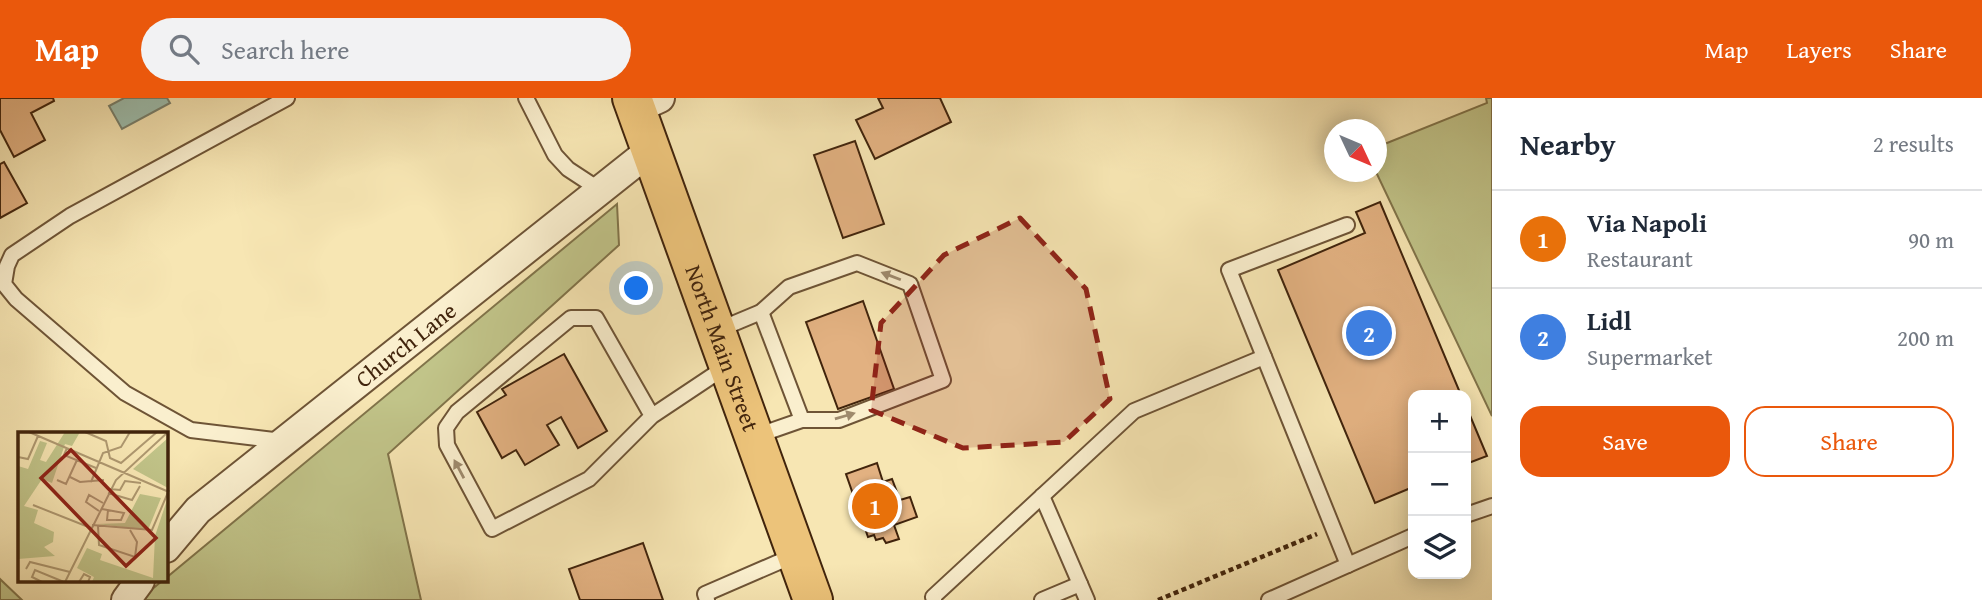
<!DOCTYPE html>
<meta charset="utf-8">
<style>
body{margin:0;font-family:"Gentium Book Plus",serif;background:#f2f2f3;color:#1f2937}
.controls{position:absolute;right:21px;bottom:21px;display:grid;overflow:hidden;border-radius:14px;box-shadow:0 4px 18px #0003}
.controls button{width:63px;height:63px;display:grid;place-items:center;padding:0;border:0;border-bottom:2px solid #e0e1e3;background:#fff;color:#1f2937;font:35px sans-serif}
.compass{position:absolute;left:1324px;top:21px;width:63px;height:63px;border-radius:50%;background:#fff;box-shadow:0 4px 18px #0003;rotate:134deg}
.you{position:absolute;left:637px;top:191px;width:24px;height:24px;margin:-18px;border:5px solid #fff;border-radius:50%;background:#1a73e8;box-shadow:0 0 0 10px #1a73e833}
.badge{display:grid;place-items:center;width:46px;height:46px;border-radius:50%;background:#ea580c;color:#fff;font-size:23px;font-weight:700}
.pin{position:absolute;translate:-50% -50%;border:4px solid #fff;box-shadow:0 2px 7px #0006}
.list{margin:0;padding:0;list-style:none}
h2{display:flex;justify-content:space-between;align-items:center;height:91px;margin:0;padding:0 28px;font-size:30px}
h2 small{font-size:23px;font-weight:400;color:#747a83}
.list li{display:grid;grid-template-columns:46px 1fr auto;gap:21px;align-items:center;box-sizing:border-box;height:98px;padding:0 28px;border-top:2px solid #e0e1e3}
.list b{display:block;font-size:26px;white-space:nowrap}
.list p{margin:0;font-size:23px;white-space:nowrap;color:#747a83}
.list em{font-size:23px;font-style:normal;color:#747a83}
.actions{display:flex;gap:14px;padding:21px 28px}
.actions a{flex:1;padding:16px 0;border:2px solid #ea580c;border-radius:21px;text-align:center;font-size:24px;color:#ea580c}
.actions .main{background:#ea580c;color:#fff}
.icon{flex:none;width:38px;height:38px;fill:none;stroke:currentColor;stroke-width:2;stroke-linecap:round;stroke-linejoin:round}
.map{position:relative;flex:none;width:1492px;height:502px;overflow:hidden}
header{display:flex;align-items:center;gap:42px;box-sizing:border-box;height:98px;padding:0 35px;background:#ea580c;color:#fff}
header strong{font-size:33px}
nav{display:flex;gap:38px;margin-inline-start:auto;font-size:24px}
.search{width:490px;height:63px;background:#f2f2f3;display:flex;align-items:center;gap:18px;box-sizing:border-box;padding:0 24px;border-radius:38px;color:#747a83;font-size:26px}
main{display:flex}
aside{flex:1;background:#fff}
.map>svg:first-child{display:block}
.green{fill:#c1c489;stroke:#81744a;stroke-width:2}
.water{fill:#9dbfaf;stroke:#78816e;stroke-width:2}
.building{fill:#e2b181;stroke:#41240c;stroke-width:2}
.lines{fill:none;stroke-linecap:round;stroke-linejoin:round}
.service-casing{stroke:#6e5436;stroke-width:18}
.minor-casing{stroke:#6e5436;stroke-width:32}
.trunk-casing{stroke:#41240c;stroke-width:42}
.path{stroke:#41240c;stroke-width:4.5;stroke-dasharray:5 3.5;stroke-linecap:butt}
.service{stroke:#faefce;stroke-width:14}
.minor{stroke:#faefce;stroke-width:28}
.trunk{stroke:#ecc37a;stroke-width:38}
.oneway{fill:#9e8a6d}
.marked{fill:#8f2418;fill-opacity:0.2;stroke:#8f2418;stroke-width:5;stroke-dasharray:14 9;stroke-linejoin:round}
.labels{text-anchor:middle;stroke-width:5;stroke-linejoin:round;paint-order:stroke}
.street-label{font-size:23px;fill:#41240c;stroke:#faefce}
.inset-road{fill:none;stroke:#ae9870;stroke-width:2}
.view{fill:#8f2418;fill-opacity:0.15;stroke:#8f2418;stroke-width:3.5}
.inset-edge{fill:none;stroke:#41240c;stroke-width:3.5}
</style>
<header>
<strong>Map</strong>
<div class="search"><svg class="icon" aria-label="search" viewBox="0 0 24 24"><circle cx="10" cy="10" r="6"/><path d="M15 15l6 6"/></svg>Search here</div>
<nav><a>Map</a><a>Layers</a><a>Share</a></nav>
</header>
<main>
<div class="map">
<svg width="1492" height="502" viewBox="0 0 1492 502">
<rect width="100%" height="100%" fill="#f7e6b3"/>
<filter id="stains"><feTurbulence type="fractalNoise" baseFrequency=".00286" numOctaves="4"/><feColorMatrix values="0 0 0 0 .2 0 0 0 0 .09 0 0 0 0 .02 0 0 0 .5 -.17"/></filter>
<radialGradient id="worn" r=".72"><stop offset=".6" stop-color="#630" stop-opacity="0"/><stop offset="1" stop-color="#630" stop-opacity=".3"/></radialGradient>
<g class="green">
<polygon points="1486,0 1492,0 1492,318 1376,74 1377,49 1487,5"/>
<polygon points="617,106 619,147 388,356 421,502 139,502 162,483 166,483 166,480"/>
<polygon points="0,481 22,502 0,502"/>
</g>
<polygon class="water" points="124,0 167,0 170,5 122,31 109,8"/>
<g class="building">
<polygon points="0,0 53,0 54,3 31,15 45,42 14,59 0,32"/>
<polygon points="878,0 940,0 951,24 875,61 856,22 883,10"/>
<polygon points="855,43 884,126 843,140 814,57"/>
<polygon points="4,64 27,105 0,120 0,66"/>
<polygon points="1380,104 1461,297 1413,297 1413,389 1375,405 1278,172 1365,135 1356,114"/>
<polygon points="863,203 894,291 838,311 806,224"/>
<polygon points="564,256 607,333 578,350 561,319 547,327 559,347 525,367 516,352 502,360 477,314 506,297 502,291"/>
<polygon points="1466,308 1487,358 1466,366"/>
<polygon points="877,365 883,384 892,381 900,402 910,399 917,419 894,427 899,441 886,445 883,440 876,442 874,437 868,439 846,376"/>
<polygon points="643,445 663,502 580,502 569,471"/>
</g>
<g class="lines">
<g class="service-casing">
<g id="service">
<polyline points="526,0 555,57 568,71 600,92"/>
<polyline points="1347,127 1229,172 1348,467"/>
<polyline points="761,214 802,322"/>
<polyline points="718,232 761,214 789,189 857,165 910,186 943,282 839,322 802,322 756,338"/>
<polyline points="652,318 596,220 571,220 457,314 446,330 447,347 492,431 589,381 652,318 727,268"/>
<polyline points="282,343 191,332 125,295 16,201 4,186 7,168 12,157 70,118 287,0"/>
<polyline points="1042,398 1087,502"/>
<polyline points="1466,417 1492,408"/>
<polyline points="707,502 705,496 795,457"/>
<polyline points="934,502 933,499 1134,313 1264,259"/>
<polyline points="1042,502 1080,486"/>
<polyline points="1269,502 1413,438"/>
</g>
</g>
<g class="minor-casing">
<g id="minor">
<polyline points="636,11 660,0"/>
<path id="s1" d="M166,450L198,412L652,51"/>
<polyline points="126,502 140,483"/>
</g>
</g>
<g class="trunk-casing">
<g id="trunk">
<path id="s2" d="M632,0L813,502"/>
</g>
</g>
<polyline class="path" points="1158,502 1317,436"/>
<use href="#service" class="service"/>
<use href="#minor" class="minor"/>
<use href="#trunk" class="trunk"/>
</g>
<defs><path id="oneway-solid" d="M-6-.8H1V-3.2L6.5 0L1 3.2V.8H-6Z" transform="scale(1.75)"/></defs>
<g class="oneway">
<use href="#oneway-solid" transform="translate(891 178) rotate(-159)"/>
<use href="#oneway-solid" transform="translate(845 318) rotate(-16)"/>
<use href="#oneway-solid" transform="translate(459 371) rotate(-118)"/>
</g>
<path class="marked" d="M1020,120L1086,191L1110,301L1064,344L963,350L871,312L881,225L944,157Z"/>
<g class="labels">
<g class="street-label">
<text dy="8" stroke="none"><textPath href="#s1" startOffset="315">Church Lane</textPath></text>
<text dy="8" stroke="none"><textPath href="#s2" startOffset="266">North Main Street</textPath></text>
</g>
</g>
<g transform="translate(18 334)">
<rect width="150" height="150" fill="#f7e6b3"/>
<path d="M47,0H62L54,14L47,12L34,51L24,47L6,74L20,78L16,91L36,100L35,110L26,115L37,124L0,127V34L10,37L22,9L29,11L22,28L28,30ZM150,6V56L115,37ZM122,62L143,66L130,98L79,92L107,91ZM150,65V150H74L76,145L59,136L69,116L84,122L82,128L135,146L137,104Z" fill="#c1c489"/>
<path class="inset-road" d="M11,0L151,60M67,0L88,9L92,26L103,31L139,0M49,16L46,23L78,36M0,25L10,27L20,4M52,45L62,50L86,48M39,48L48,52L59,28M73,50L85,21L103,15L112,0M92,57L102,58L107,49L123,51M90,61L114,68L122,54M15,73L73,96M84,77L106,81L103,88H89L90,78M81,79L68,70L71,63L85,71M74,93L134,98L151,58M80,94L81,113L117,125L119,110L112,98M8,137L12,130L52,140M24,150L14,145L17,138L46,150M47,150L98,48L150,0M61,150L66,142L72,145L70,150"/>
<path class="view" d="M53,18L138,106L108,134L23,46Z"/>
<rect width="150" height="150" class="inset-edge"/>
</g>
<rect width="100%" height="100%" filter="url(#stains)"/>
<rect width="100%" height="100%" fill="url(#worn)"/>
</svg>
<div class="controls">
<button>+</button>
<button>−</button>
<button><svg class="icon" aria-label="layers" viewBox="0 0 24 24"><path d="M12 4l9 5-9 5-9-5zM3 14l9 5 9-5"/></svg></button>
</div>
<svg class="compass" viewBox="-18 -18 36 36"><path d="M0-13l5 13h-10z" fill="#e53935"/><path d="M0 13l5-13h-10z" fill="#747a83"/></svg>
<div class="you"></div>
<div class="pin badge" style="left:875px;top:408px;background:#e8710a">1</div>
<div class="pin badge" style="left:1369px;top:235px;background:#3f7fe0">2</div>
</div>
<aside>
<h2>Nearby<small>2 results</small></h2>
<ul class="list">
<li><span class="badge" style="background:#e8710a">1</span><div><b>Via Napoli</b><p>Restaurant</p></div><em>90 m</em></li>
<li><span class="badge" style="background:#3f7fe0">2</span><div><b>Lidl</b><p>Supermarket</p></div><em>200 m</em></li>
</ul>
<div class="actions"><a class="main">Save</a><a>Share</a></div>
</aside>
</main>
